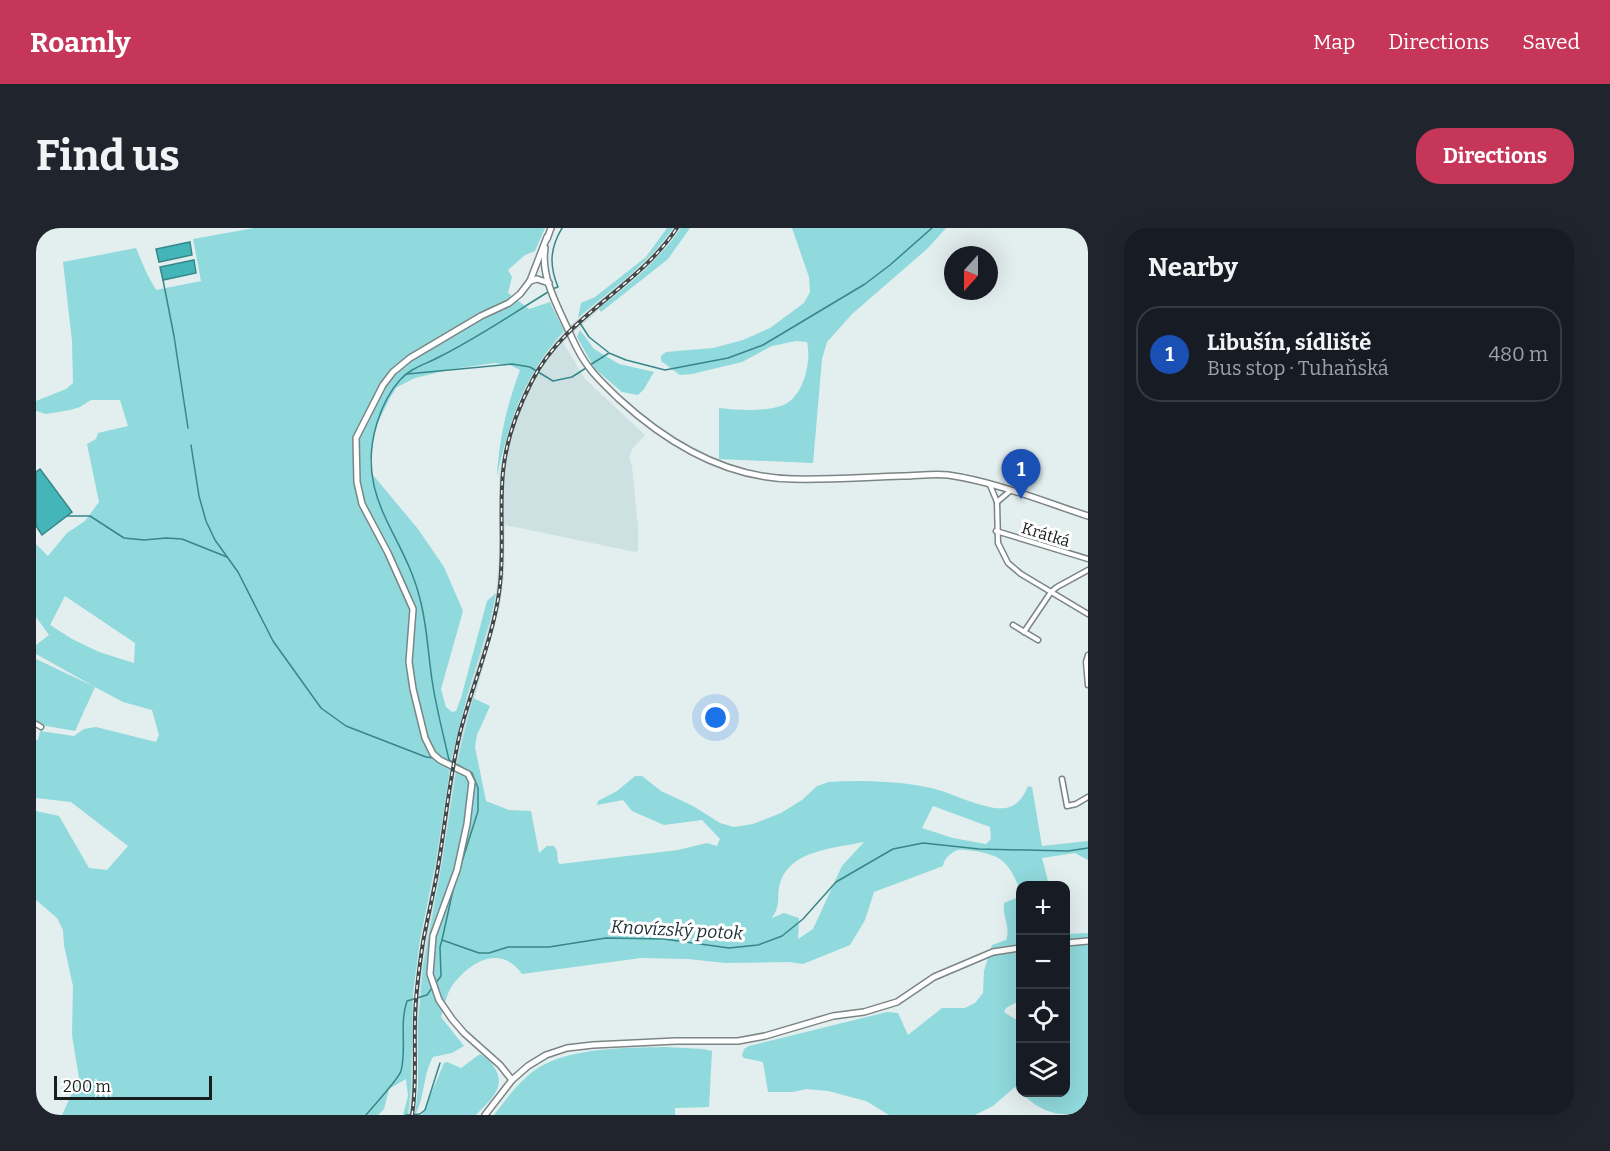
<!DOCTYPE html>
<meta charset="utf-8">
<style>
body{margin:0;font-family:Bitter,serif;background:#20242c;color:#f1f3f6}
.controls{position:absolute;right:18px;bottom:18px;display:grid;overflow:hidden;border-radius:12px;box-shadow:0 6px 24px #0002}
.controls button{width:54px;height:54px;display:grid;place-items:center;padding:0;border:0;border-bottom:2px solid #363941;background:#171b24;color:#f1f3f6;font:30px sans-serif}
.compass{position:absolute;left:908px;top:18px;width:54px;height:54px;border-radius:50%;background:#171b24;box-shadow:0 6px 24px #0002;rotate:201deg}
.scale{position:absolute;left:18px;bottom:15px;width:158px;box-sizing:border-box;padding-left:6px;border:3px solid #191d1d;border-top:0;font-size:16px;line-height:21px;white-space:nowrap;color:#191d1d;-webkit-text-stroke:4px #fff;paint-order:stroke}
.you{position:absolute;left:680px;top:490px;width:21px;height:21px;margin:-15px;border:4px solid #fff;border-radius:50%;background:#1a73e8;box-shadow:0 0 0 9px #1a73e833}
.badge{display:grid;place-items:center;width:39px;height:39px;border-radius:50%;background:#c63658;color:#fff;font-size:20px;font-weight:700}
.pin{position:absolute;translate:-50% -50px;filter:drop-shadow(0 2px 3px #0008)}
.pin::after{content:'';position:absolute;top:32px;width:21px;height:18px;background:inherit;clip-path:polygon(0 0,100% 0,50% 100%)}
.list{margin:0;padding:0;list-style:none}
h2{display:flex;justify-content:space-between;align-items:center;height:78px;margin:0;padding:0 24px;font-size:26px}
h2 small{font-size:20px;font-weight:400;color:#9ea1a6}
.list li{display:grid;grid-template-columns:39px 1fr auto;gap:18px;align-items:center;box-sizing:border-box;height:96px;margin:0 12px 12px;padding:0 12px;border:2px solid #363941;border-radius:24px}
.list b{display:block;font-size:22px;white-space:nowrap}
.list p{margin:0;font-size:20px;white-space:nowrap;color:#9ea1a6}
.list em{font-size:20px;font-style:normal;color:#9ea1a6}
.icon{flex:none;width:33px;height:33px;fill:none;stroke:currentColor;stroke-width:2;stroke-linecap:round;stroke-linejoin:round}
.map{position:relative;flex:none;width:1052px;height:887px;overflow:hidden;border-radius:24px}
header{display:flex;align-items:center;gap:36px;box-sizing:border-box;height:84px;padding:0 30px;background:#c63658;color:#fff}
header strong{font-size:28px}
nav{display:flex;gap:33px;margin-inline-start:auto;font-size:21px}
.intro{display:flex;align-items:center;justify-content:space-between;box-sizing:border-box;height:144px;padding:0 36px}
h1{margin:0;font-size:42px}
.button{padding:15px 27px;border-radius:24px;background:#c63658;color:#fff;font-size:21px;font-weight:700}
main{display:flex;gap:36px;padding:0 36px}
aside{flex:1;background:#171b24;border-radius:24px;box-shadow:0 6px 24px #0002}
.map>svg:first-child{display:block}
.built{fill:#cde1e2}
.green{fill:#90d9dc;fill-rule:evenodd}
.water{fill:#44b5b9;stroke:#37878a;stroke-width:1.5}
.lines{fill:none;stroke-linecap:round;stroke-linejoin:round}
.stream{stroke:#37878a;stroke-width:1.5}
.minor-casing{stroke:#7b8585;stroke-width:7}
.tertiary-casing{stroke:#7b8585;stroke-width:8}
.minor{stroke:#fff;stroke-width:4}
.tertiary{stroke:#fff;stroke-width:5}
.rail-casing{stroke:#434848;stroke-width:4}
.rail{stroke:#fff;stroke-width:1.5;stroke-dasharray:4.5;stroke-linecap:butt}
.labels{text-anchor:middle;stroke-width:6;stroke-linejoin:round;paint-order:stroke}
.street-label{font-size:16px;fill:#191d1d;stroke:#fff}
.water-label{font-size:18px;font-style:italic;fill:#1c3031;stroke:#fff}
</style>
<header>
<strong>Roamly</strong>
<nav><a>Map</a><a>Directions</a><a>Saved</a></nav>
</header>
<div class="intro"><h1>Find us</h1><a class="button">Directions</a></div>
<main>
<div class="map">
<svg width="1052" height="887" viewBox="0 0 1052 887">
<rect width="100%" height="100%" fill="#e3eeee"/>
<polygon class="built" points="637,0 645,0 618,33 527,114 549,151 609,207 597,220 593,229 596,238 602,298 602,323 599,324 469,297 468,348 464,378 422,530 406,634 391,713 383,774 380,883 379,887 372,887 375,860 376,793 381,737 400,633 416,528 431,468 454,393 460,365 463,329 463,245 473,198 494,149 515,118 531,100 603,39 624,17"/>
<g class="green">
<path d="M218,0H509L499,23L489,27L472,42L476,49L472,65L493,81L514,74L528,103C488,147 474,191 461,248C463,211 471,177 484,142L474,137L459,135L416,141L379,150L361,159L355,168L342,194L338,208L334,235L337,247L382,301L408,339L427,383L405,461L410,479L416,484L420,483L425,470L451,373L460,365L454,393L431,468L416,528L400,633L384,712L377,765L375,860L372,887H367L372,868L370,851L353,861L348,881L342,887H26L43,850L36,807L37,758L28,717L27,702L21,690L0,672V583L23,588L53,640L71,642L92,618L35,574L0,570V512H2L4,503L38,508L48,501L60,499L120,514L123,507L116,482L87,474L59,459L39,503L5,497L0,495V431L59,459L0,426V417L13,407L0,389V316L12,328L31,305L49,293L63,274L51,216L60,211L62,205L92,198L84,172H55L44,179L34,182L10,186L0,183V173L30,161L37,155L36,113L27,34L100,20L111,46L120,62L165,53L157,11ZM29,368L99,415L98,435L63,424L36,411L14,397Z"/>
<path d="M631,0H637C612,37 575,61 542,90L545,75L559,69L610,29Z"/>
<path d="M645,0H654L632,31L565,84L563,80C593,57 623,32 645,0Z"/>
<path d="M756,0H910L891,21L816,86L791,114L786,131L777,235L683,231V180C701,182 727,184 745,178C767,171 776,134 771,114L760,113L736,118L706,134L656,146L644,147L625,133V128L630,124L677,120L707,112L734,100L768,75L774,64L773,49Z"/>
<polygon points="544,102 558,121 583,136 618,144 608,161 602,167 586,164 559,141 541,109"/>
<path d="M437,470L454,478L441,507L439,519L450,573L473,582L495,583L503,625L511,618H518L521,623L522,634L524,636L642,622L671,615L681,618L684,611L666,592L628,597L596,583L587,572L561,577L562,573L581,563L599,548H606L625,563L657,578L684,595L698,599L717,596L745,585L766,572L781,558L793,554C826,552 862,553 895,560C917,565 949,583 970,580C982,578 988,568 992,558L996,559L1006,618L1052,613V632L1039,625L1006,630L1013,657L984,658V664C982,654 973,637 964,631C955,625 932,621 921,622C914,626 908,630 907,638L838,664L829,692L814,717L767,736L753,734L689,735L652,731L605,730L486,746C465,716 434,733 416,758C410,767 408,779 405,789L428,818L416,825L397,829C387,846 389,870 379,887L382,860V794L387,738L406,634L422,530ZM897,578L954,599L955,611L950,616L917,610L886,600ZM828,614L806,638L777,701L762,711L763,690L748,685L736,690C746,675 740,669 744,655C754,622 799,620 828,614Z"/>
<path d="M984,668V772L970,780L968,784L979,791L984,789V864L979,859L957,878L939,887H853L830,873L792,863L770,861L757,864H732L727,834L708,830L706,828L708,821L713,818L851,784L862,785L872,807L906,780H929L939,775L947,765L948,743L956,717L970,712C975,699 966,688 968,675Z"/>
<path d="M1052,705V887C1021,887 1009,887 985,865L1030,864V706Z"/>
<path d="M629,819L667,821L676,823L673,879L639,880V887H458C470,871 485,851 502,840C536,819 590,820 629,819Z"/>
<path d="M444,826C450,829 454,833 458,839C472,859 453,873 440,887H386L408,835L411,834L425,840Z"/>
</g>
<g class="water">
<polygon points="154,14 156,27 123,34 120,21"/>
<polygon points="158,32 160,45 127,52 124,39"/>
<polygon points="4,241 36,284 6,307 0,298 0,244"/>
</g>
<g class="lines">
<g class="stream">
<polyline points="127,52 138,108 152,200"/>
<path d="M516,61L522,59C513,37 514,20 526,0"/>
<polyline points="544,95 553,109 572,124"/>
<polyline points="554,137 573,125 590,132 629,142 692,130 727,117 829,56 854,37 896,0"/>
<polyline points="371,146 476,136 494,139 517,153 536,149 550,140"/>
<polyline points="155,217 163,268 170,293 179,312 202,344 237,413 285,480 310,498 390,529 398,530"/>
<polyline points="31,288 54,288 88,310 108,312 130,310 146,311 191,329"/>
<path d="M406,712L417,662L442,583V560L436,545L413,532C407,505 400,479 396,452C392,425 391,397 384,371C368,305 318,270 341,195C346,179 352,165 364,152C374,140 390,136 403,129C441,110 476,86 512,64"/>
<polyline points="399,756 405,748 404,719 406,712 443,725 453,725 472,719 513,719 570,710 628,711 693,720 722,717 746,708 767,691 800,654 857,621 887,615 943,621 1032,623 1052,620"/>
<path d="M330,887C337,878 362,852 365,843C371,820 363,796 371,773L391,767L396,760"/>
<polyline points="370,887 384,886 389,882 404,835"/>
</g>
<g class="minor-casing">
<g id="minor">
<polyline points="954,257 961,274 962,315 972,335 985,346 1052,386"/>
<polyline points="961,274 974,263"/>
<polyline points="960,303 1052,331"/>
<polyline points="977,397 1002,412"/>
<polyline points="988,404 1015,364 1021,359 1052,342"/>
<polyline points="1052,427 1050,434 1052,457"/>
<polyline points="0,496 5,499"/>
<polyline points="1026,551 1031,578 1040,576 1052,569"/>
</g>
</g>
<g class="tertiary-casing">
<g id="tertiary">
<polyline points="511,11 515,0"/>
<path d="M509,20C504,50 524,83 536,110C549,139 561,150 583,171C631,215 690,250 757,251C793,252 830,249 866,248C881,248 897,245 912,247C960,254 1006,273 1052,288"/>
<polyline points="494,53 501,51 513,55"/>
<polyline points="1030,715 1052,713"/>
<polyline points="476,852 464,837 428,805 416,791 403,772 394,746 397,708 421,642 431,596 436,554 432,546 404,532 397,526 389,510 377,461 373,434 377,381 352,325 326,276 321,254 320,210 347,157 357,144 374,130 445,88 473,75 484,66 494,53 511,9"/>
<polyline points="449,887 476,852 492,838 510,827 531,820 557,817 640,813 702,813 729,808 797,788 828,784 861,774 898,749 957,724 984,720"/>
</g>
</g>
<use href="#minor" class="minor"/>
<use href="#tertiary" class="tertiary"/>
<g class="rail-casing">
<path id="rail" d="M376,887C381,857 378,826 379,795C379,768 383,741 387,714C392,687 399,660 403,633C410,590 414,547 424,505C436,458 456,413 463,365C469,325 463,285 467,244C470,212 481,182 496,153C529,88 601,60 641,0"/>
</g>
<use href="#rail" class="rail"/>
</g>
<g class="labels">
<g class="street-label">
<text transform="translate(1010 306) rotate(17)" y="6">Krátká</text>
</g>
<g class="water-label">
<text transform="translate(641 702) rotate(3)" y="6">Knovízský potok</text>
</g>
</g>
</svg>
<div class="controls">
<button>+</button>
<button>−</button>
<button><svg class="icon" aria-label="locate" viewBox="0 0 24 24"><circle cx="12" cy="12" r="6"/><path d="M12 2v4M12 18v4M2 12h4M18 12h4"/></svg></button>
<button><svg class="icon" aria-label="layers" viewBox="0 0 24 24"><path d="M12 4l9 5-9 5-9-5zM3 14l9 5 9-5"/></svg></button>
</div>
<svg class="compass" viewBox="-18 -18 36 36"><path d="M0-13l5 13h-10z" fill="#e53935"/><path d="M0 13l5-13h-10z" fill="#9ea1a6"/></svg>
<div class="scale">200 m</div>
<div class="you"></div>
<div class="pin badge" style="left:985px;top:271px;background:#1a4fb4">1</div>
</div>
<aside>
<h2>Nearby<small></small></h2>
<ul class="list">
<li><span class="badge" style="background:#1a4fb4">1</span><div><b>Libušín, sídliště</b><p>Bus stop · Tuhaňská</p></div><em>480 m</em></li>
</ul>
</aside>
</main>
